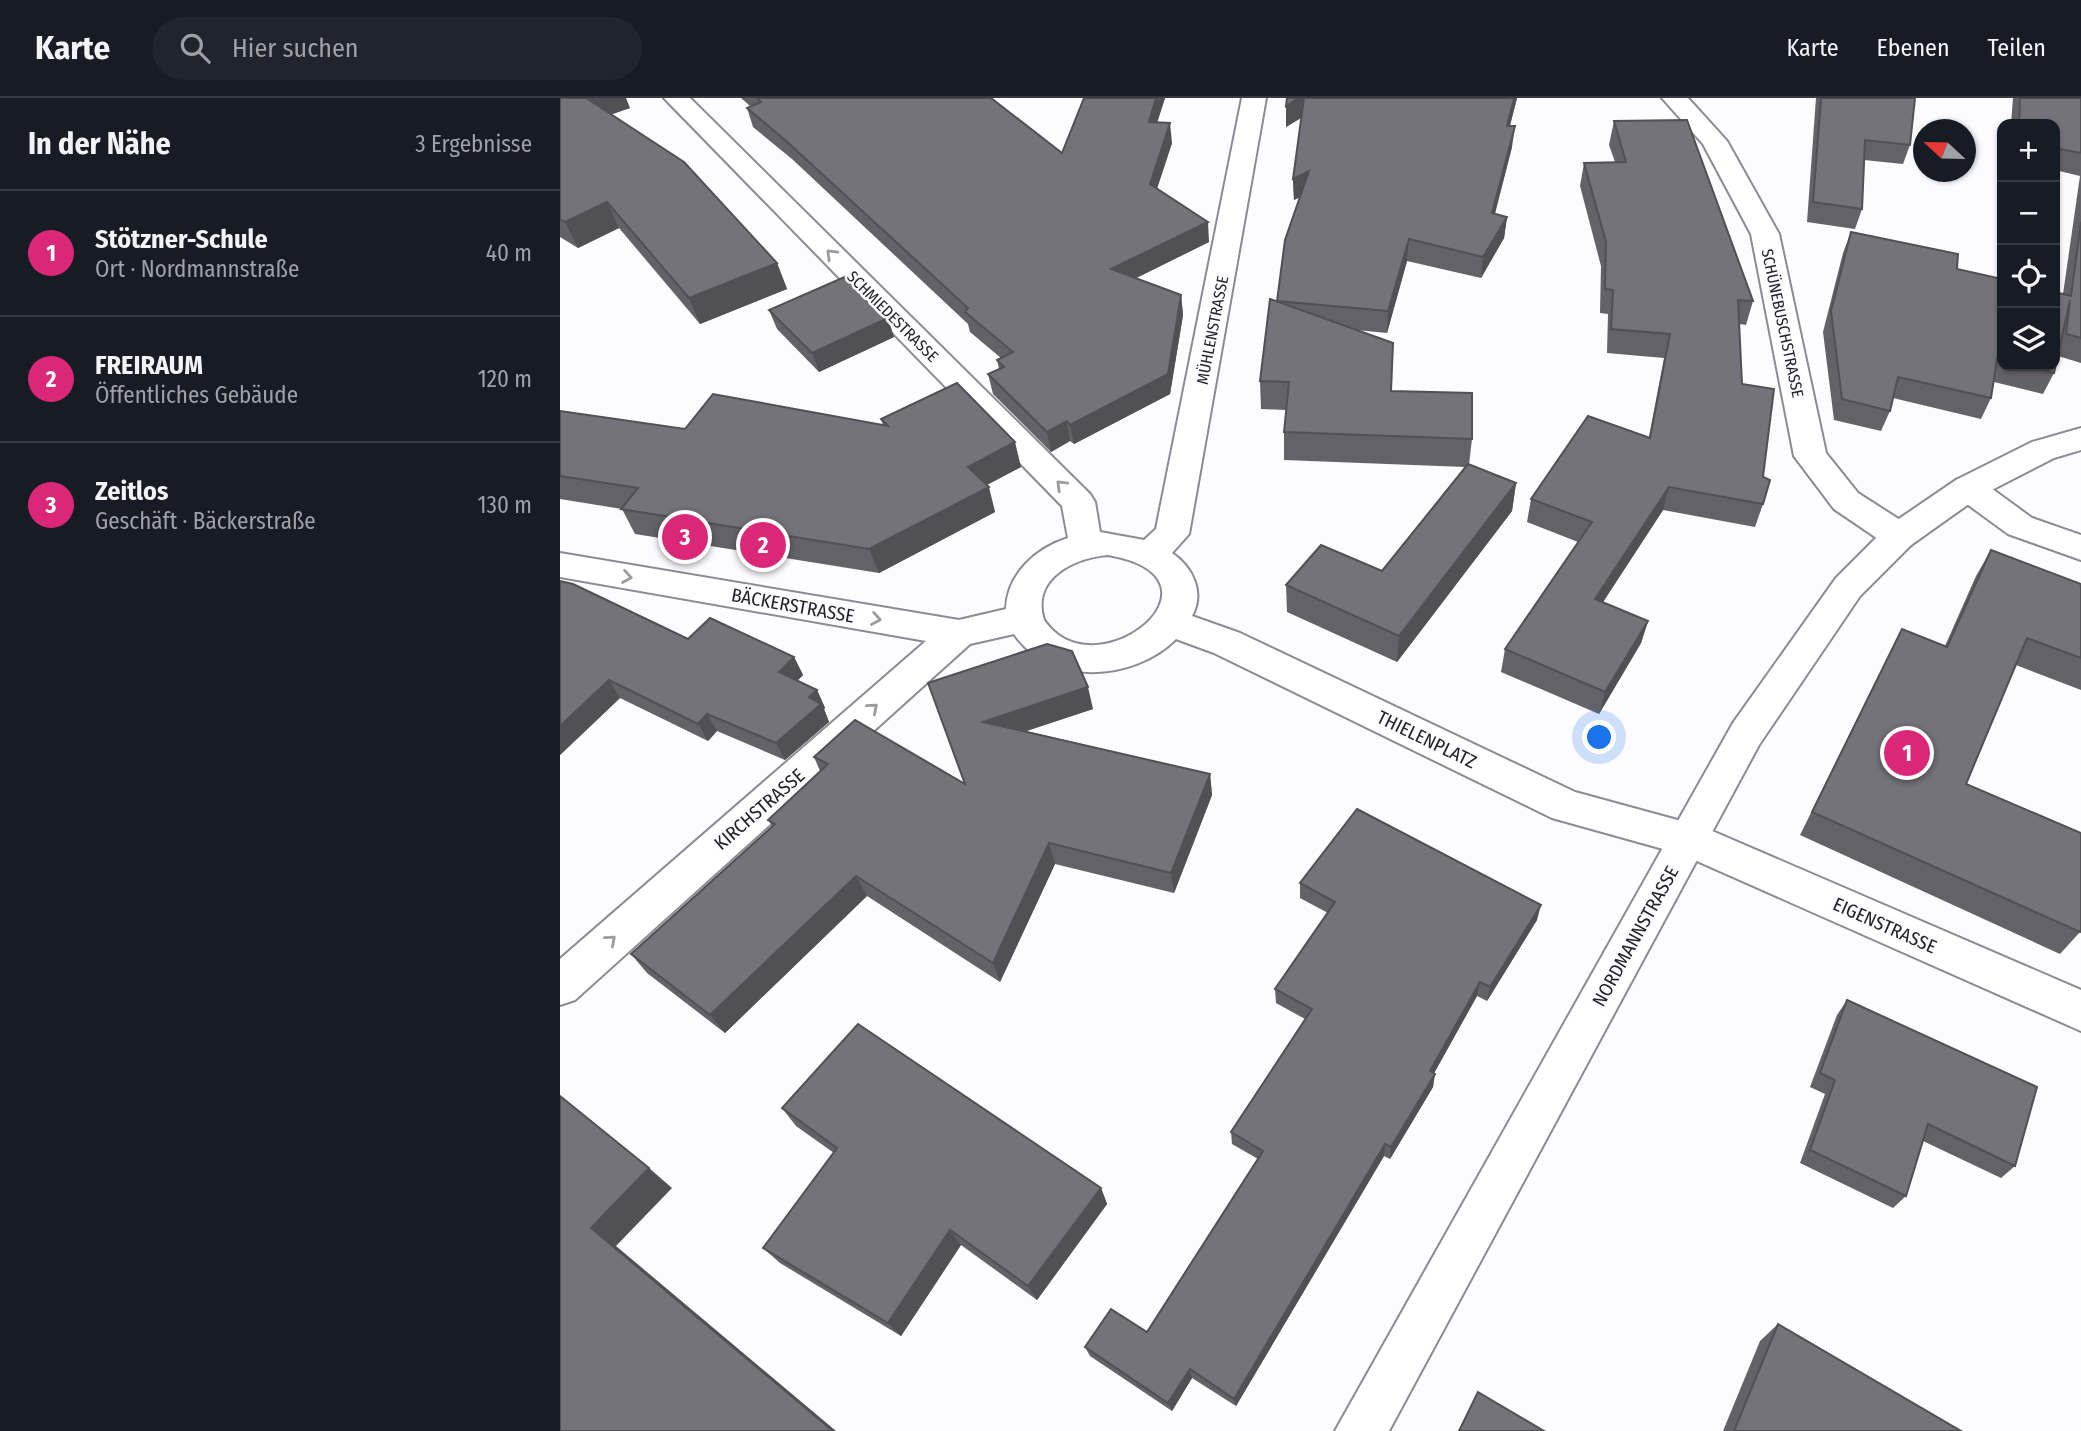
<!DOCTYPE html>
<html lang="de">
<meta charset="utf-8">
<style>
body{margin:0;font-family:"Fira Sans Condensed",sans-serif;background:#20242c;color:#f1f3f6}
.controls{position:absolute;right:21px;top:21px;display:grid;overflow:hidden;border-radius:14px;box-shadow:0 2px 5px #0004}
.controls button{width:63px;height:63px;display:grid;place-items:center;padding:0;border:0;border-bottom:2px solid #363941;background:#171b24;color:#f1f3f6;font:35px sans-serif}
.compass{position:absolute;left:1353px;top:21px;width:63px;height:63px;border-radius:50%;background:#171b24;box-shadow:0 2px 5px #0004;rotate:292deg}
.you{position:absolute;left:1040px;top:640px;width:24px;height:24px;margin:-18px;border:5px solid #fff;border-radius:50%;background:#1a73e8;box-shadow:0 0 0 10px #1a73e833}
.badge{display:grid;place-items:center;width:46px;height:46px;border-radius:50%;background:#db2777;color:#fff;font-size:23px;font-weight:700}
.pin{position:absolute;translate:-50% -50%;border:4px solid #fff;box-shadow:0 2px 7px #0006}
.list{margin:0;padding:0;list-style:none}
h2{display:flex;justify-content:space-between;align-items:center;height:91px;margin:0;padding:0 28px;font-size:30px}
h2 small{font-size:23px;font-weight:400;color:#9ea1a6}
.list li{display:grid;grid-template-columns:46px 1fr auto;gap:21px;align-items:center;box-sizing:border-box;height:126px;padding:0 28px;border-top:2px solid #363941}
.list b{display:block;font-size:26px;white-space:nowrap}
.list p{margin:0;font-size:23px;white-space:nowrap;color:#9ea1a6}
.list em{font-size:23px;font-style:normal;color:#9ea1a6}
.icon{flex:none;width:38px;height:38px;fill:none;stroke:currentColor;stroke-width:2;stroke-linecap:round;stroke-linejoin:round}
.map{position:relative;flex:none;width:1521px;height:1333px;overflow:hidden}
header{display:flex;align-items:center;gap:42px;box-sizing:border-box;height:98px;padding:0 35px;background:#171b24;border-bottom:2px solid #363941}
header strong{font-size:33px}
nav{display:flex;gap:38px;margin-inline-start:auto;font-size:24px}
.search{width:490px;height:63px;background:#20242c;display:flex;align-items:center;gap:18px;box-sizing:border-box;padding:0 24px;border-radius:38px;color:#9ea1a6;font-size:26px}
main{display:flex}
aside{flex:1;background:#171b24}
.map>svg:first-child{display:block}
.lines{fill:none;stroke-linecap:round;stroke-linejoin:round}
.minor-casing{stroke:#8c8a93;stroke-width:4}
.tertiary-casing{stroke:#8c8a93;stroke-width:4}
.minor{fill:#fff;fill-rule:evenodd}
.tertiary{fill:#fff;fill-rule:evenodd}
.wall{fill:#646269}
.shaded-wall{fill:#515055}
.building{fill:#74727a;stroke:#515055;stroke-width:2}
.oneway{stroke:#9c9c9d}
.labels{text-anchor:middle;stroke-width:5;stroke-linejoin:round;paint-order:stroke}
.far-street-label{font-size:16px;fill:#232226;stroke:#fcfbff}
.street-label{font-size:19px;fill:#232226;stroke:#fcfbff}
</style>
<header>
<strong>Karte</strong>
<div class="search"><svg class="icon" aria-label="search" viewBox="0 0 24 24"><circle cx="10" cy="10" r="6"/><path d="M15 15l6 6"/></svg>Hier suchen</div>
<nav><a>Karte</a><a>Ebenen</a><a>Teilen</a></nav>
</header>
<main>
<aside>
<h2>In der Nähe<small>3 Ergebnisse</small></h2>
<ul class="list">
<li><span class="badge">1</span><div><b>Stötzner-Schule</b><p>Ort · Nordmannstraße</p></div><em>40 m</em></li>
<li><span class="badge">2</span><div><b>FREIRAUM</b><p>Öffentliches Gebäude</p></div><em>120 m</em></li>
<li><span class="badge">3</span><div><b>Zeitlos</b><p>Geschäft · Bäckerstraße</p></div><em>130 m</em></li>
</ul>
</aside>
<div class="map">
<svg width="1521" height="1333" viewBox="0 0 1521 1333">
<rect width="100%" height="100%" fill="#fcfbff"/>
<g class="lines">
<g class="minor-casing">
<g id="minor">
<path d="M104,0H130L530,396L535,404L540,434L584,442L596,431L682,0H706L629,436L612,455C633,470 645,494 632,518L680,535L1015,694L1143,729L1521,892V933L1121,756L992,720L654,555L616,541C574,583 490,589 454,536L410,546L15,902L0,907V861L366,543L0,479V455L399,522L446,511C447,476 476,450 508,440L502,408ZM548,457C680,480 536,598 484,522C471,481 513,460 548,457Z"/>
<polygon points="1102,0 1128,0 1167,43 1219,136 1266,355 1298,395 1351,429 1356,438 1351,447 1339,450 1327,447 1274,411 1234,358 1191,136 1143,46"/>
<polygon points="1408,379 1420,382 1472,420 1521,437 1521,462 1448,436 1396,398 1392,390 1396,382"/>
</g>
</g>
<g class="tertiary-casing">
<polygon id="tertiary" points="1521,330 1521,352 1494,360 1420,398 1351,447 1300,498 1199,647 829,1333 775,1333 1173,625 1276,480 1327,429 1396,382 1472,344"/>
</g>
<use href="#minor" class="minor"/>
<use href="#tertiary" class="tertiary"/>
</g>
<g class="wall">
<polygon points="0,0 70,10 51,16 217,165 227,191 140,226 59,130 18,150 0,139"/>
<polygon points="181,0 431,0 502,55 524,0 605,0 597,24 612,45 597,90 649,144 576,180 621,197 623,217 610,296 514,346 510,343 491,354 433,296 428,276 439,271 437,262 441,260 410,234 408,226 232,61 193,29 187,10 190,8"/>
<polygon points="957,0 950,28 952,49 935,116 947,119 944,140 921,180 847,163 827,235 796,232 831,293 912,341 909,367 956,385 952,413 837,564 727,514 726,487 822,473 905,369 724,362 724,334 726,312 701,311 700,283 740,99 734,102 733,81 741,20 726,29 726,8"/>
<polygon points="1256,0 1355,0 1350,47 1343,66 1304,62 1302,111 1295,131 1247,124"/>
<polygon points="1453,0 1521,0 1521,265 1498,258 1494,275 1483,296 1434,284 1431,300 1421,321 1333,300 1330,313 1321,333 1274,322 1263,234 1283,155 1291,134 1397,171 1442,181 1442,268 1495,268 1503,196 1520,78 1495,72 1495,26 1451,26"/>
<polygon points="1054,23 1193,203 1186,227 1179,226 1182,286 1203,379 1203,406 1195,429 1103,412 1043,504 1088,523 1081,545 1039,616 941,574 945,551 1018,444 967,424 971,401 1089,339 1104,260 1047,255 1048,216 1040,215 1041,168 1020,88 1024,65 1055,64 1049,47"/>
<polygon points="209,212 334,239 259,274 217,231"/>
<polygon points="0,313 125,331 323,327 321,321 461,369 427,387 435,414 319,475 75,436 62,411 0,401"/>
<polygon points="1431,452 1521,486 1521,592 1456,567 1406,686 1520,834 1500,856 1240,737 1342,531 1385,548 1416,478"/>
<polygon points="0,483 128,541 234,559 243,577 237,583 257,592 265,610 264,611 269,624 225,662 157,633 148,643 60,600 0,657"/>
<polygon points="368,585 533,611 466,633 650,676 652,697 614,795 495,766 440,884 307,798 165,935 87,875 71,856 212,728 208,722 260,673 254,659 405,686"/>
<polygon points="740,785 977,822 927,903 917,898 874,975 873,989 830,1061 824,1058 676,1308 632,1280 612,1313 530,1258 525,1249 587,1234 698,1061 672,1046 671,1034 745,921 716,905 715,891 768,815 740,800"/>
<polygon points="1287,902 1455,1068 1441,1080 1363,1043 1346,1098 1333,1110 1240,1065 1265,996 1250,989 1277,917"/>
<polygon points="222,1010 541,1090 547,1106 477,1202 401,1147 341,1238 220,1165 203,1150 274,1055 236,1028"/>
<polygon points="1218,1226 1401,1333 1163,1333 1200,1243"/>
</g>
<g class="shaded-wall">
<polygon points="23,0 66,0 70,10 33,23"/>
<polygon points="596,0 605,0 591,44 589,24"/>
<polygon points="739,0 744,0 744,18 726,29 726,8"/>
<polygon points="954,0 957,0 944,49 947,28"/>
<polygon points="610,25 612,45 592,106 590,86"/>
<polygon points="955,28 952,49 929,137 932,115"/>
<polygon points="749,73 749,95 734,102 733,81"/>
<polygon points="47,104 59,130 18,150 5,124"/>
<polygon points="947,119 944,140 921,180 923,159"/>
<polygon points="648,124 649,144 554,191 551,171"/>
<polygon points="849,141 847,163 827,235 828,213"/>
<polygon points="217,165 227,191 140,226 129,200"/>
<polygon points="621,197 623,217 610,296 514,346 510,327"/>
<polygon points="328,220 334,239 259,274 252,255"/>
<polygon points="507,323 510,343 491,354 487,334"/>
<polygon points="455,344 461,369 415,393 408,369"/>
<polygon points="956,385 952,413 837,564 839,538"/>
<polygon points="429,389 435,414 319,475 309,451"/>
<polygon points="1109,389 1103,412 1030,524 1035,501"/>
<polygon points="1088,523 1081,545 1039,616 1045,594"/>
<polygon points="234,559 243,577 228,592 219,574"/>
<polygon points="49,582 60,600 0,657 0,628"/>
<polygon points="528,589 533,611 430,645 423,624"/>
<polygon points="257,592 265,610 264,611 269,624 225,662 216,645 249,599"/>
<polygon points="147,616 157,633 148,643 138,626"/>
<polygon points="650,676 652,697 614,795 611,775"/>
<polygon points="489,745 495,766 440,884 433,865"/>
<polygon points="296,778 307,798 165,935 150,917"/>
<polygon points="981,807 977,822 927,903 930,889"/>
<polygon points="920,884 917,898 868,986 870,973"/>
<polygon points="875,976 873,989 830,1061 831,1049"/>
<polygon points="825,1046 824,1058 676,1308 674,1301"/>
<polygon points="89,1070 112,1090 56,1148 276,1333 273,1333 31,1130"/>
<polygon points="541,1090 547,1106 477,1202 468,1188"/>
<polygon points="390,1132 401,1147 341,1238 328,1225"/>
<polygon points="630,1271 632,1280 612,1313 608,1305"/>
</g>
<g class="building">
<polygon points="0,0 26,0 124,64 217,165 129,200 47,104 5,124 0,121"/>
<polygon points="197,0 431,0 502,55 524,0 596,0 589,24 610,25 590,86 648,124 551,171 621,197 608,276 510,327 507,323 487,334 428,276 444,269 437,262 453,254 405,214 408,210 225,42 187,10 201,4"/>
<polygon points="727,0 739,0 726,8"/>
<polygon points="744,0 954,0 947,28 955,28 932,115 947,119 923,159 849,141 828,213 717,203 725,142 749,73 733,81"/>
<polygon points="1261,0 1355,0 1350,47 1305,42 1302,111 1253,104"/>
<polygon points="1460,0 1521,0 1521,55 1495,50 1495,26 1459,26"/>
<polygon points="1127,22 1193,203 1178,202 1182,286 1214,291 1203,379 1210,382 1203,406 1109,389 1035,501 1088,523 1045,594 945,551 1032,424 971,401 1028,318 1090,340 1110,236 1051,231 1053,192 1045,191 1046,144 1024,65 1066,64 1054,23"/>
<polygon points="1521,124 1521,240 1506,236 1510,202 1494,275 1464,268 1495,268 1495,194 1511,198"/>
<polygon points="1291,134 1398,156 1397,171 1442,181 1442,262 1437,261 1431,300 1338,279 1330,313 1282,301 1271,213"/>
<polygon points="287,178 328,220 252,255 209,212"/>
<polygon points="710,201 833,245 831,293 912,295 912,341 724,334 729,284 700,283"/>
<polygon points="397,285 455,344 408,369 429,389 309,451 61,411 78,390 0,378 0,313 125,331 153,296 328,328 321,321"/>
<polygon points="908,366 956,385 839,538 726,487 761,447 822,473"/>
<polygon points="1431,452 1521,486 1521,560 1467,540 1406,686 1521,735 1521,831 1520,834 1252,714 1342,531 1387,549"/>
<polygon points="0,483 13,486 128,541 150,520 234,559 219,574 257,592 249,599 261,606 216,645 147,616 138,626 49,582 0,628"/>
<polygon points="487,546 512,553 528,589 423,624 650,676 611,775 489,745 433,865 296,778 150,917 71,856 215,726 208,722 268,666 254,659 295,622 405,686 368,585"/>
<polygon points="797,711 981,807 930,889 920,884 870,973 875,976 831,1049 825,1046 674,1301 630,1271 608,1305 525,1249 551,1211 587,1234 703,1053 671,1034 752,911 715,891 775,804 740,785"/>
<polygon points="1287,902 1477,989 1455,1068 1368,1026 1346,1098 1250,1052 1275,982 1260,975"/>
<polygon points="298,926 541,1090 468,1188 390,1132 328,1225 203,1150 277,1050 222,1010"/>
<polygon points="0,998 89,1070 31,1130 273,1333 0,1333"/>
<polygon points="1218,1226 1401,1333 1174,1333"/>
<polygon points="918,1294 984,1333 899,1333"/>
</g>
<defs><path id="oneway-chevron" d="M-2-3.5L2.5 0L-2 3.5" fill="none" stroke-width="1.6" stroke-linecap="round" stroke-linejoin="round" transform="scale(1.75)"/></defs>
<g class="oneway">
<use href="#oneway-chevron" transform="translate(271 156) rotate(-135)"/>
<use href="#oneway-chevron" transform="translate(501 387) rotate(-135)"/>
<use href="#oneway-chevron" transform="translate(67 479) rotate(10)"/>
<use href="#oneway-chevron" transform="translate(316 521) rotate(10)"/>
<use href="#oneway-chevron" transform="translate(313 610) rotate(-41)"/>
<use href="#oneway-chevron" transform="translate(51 842) rotate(-41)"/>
</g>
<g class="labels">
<g class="far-street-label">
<text transform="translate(333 218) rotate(45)" y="6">SCHMIEDESTRASSE</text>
<text transform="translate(1223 225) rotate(78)" y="6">SCHÜNEBUSCHSTRASSE</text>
<text transform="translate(652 232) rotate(-79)" y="6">MÜHLENSTRASSE</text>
</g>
<g class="street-label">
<text transform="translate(233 507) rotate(10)" y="7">BÄCKERSTRASSE</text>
<text transform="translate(867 641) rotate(26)" y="7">THIELENPLATZ</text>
<text transform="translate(199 711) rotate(-41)" y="7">KIRCHSTRASSE</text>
<text transform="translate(1325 827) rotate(24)" y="7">EIGENSTRASSE</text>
<text transform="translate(1075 838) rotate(-61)" y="7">NORDMANNSTRASSE</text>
</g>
</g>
</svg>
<div class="controls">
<button>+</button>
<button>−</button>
<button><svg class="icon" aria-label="locate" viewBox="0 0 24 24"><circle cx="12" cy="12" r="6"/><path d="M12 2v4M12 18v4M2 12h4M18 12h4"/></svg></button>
<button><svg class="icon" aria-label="layers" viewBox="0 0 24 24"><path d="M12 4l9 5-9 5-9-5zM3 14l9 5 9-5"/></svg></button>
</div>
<svg class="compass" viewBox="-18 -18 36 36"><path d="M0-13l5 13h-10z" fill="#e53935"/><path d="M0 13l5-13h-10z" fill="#9ea1a6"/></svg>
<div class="you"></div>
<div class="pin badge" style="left:1347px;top:655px">1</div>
<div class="pin badge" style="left:203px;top:447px">2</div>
<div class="pin badge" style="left:125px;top:439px">3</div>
</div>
</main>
